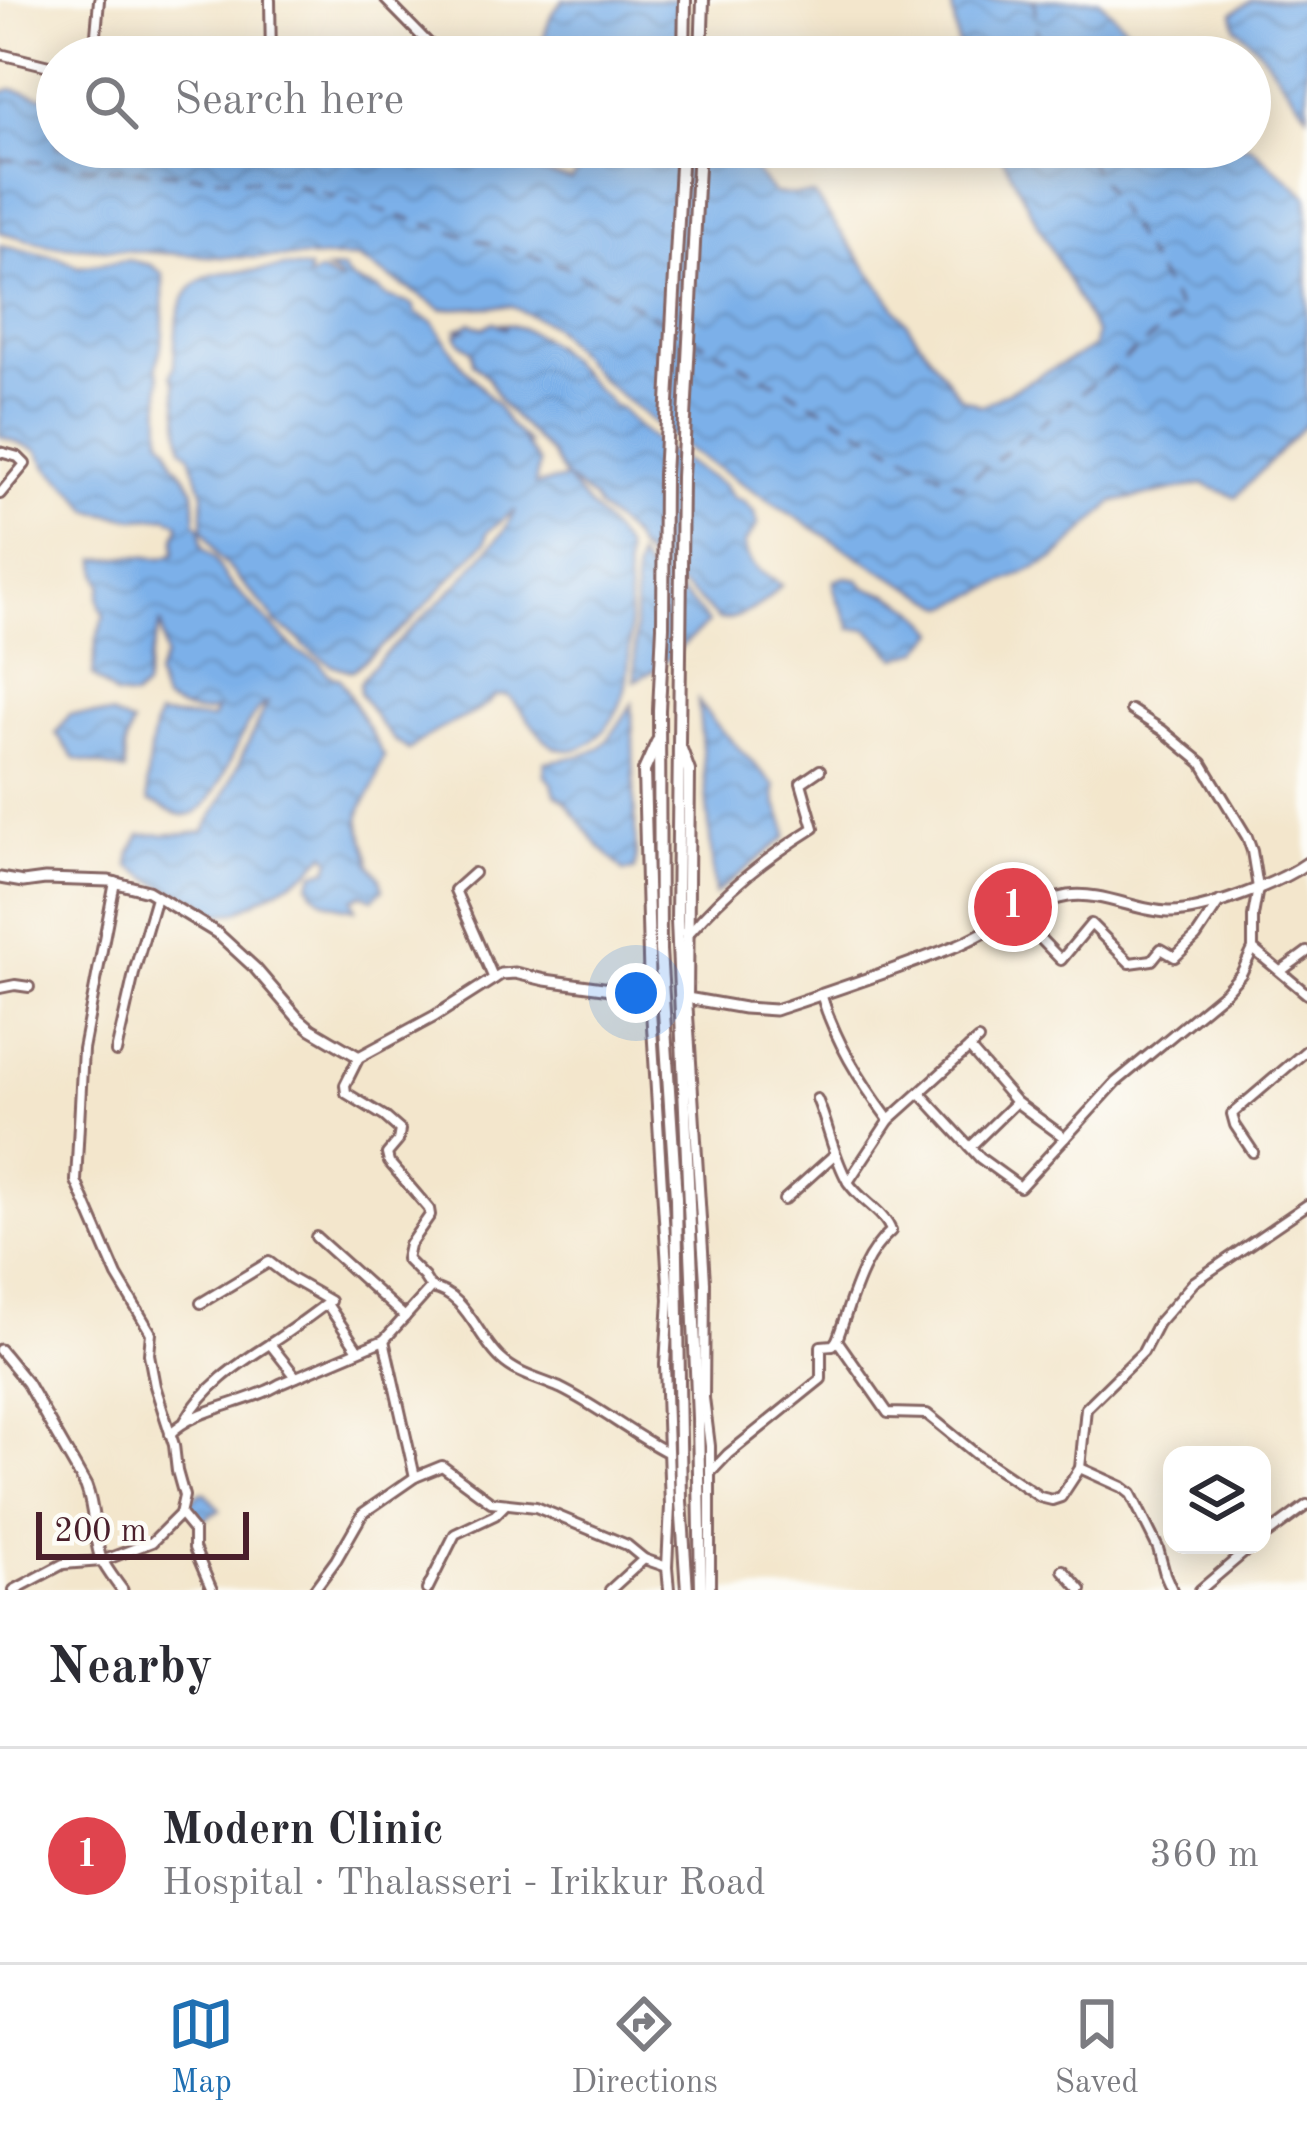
<!DOCTYPE html>
<meta charset="utf-8">
<style>
body{margin:0;font-family:"Old Standard TT",serif;background:#f2f2f3;color:#2b2b33}
.controls{position:absolute;right:36px;bottom:36px;display:grid;overflow:hidden;border-radius:24px;box-shadow:0 6px 30px #0003}
.controls button{width:108px;height:108px;display:grid;place-items:center;padding:0;border:0;border-bottom:3px solid #e1e1e2;background:#fff;color:#2b2b33;font:60px sans-serif}
.scale{position:absolute;left:36px;bottom:30px;width:213px;box-sizing:border-box;padding-left:12px;border:6px solid #4a1f2b;border-top:0;font-size:33px;line-height:42px;white-space:nowrap;color:#4a1f2b;-webkit-text-stroke:9px #fdfcf7;paint-order:stroke}
.you{position:absolute;left:636px;top:993px;width:42px;height:42px;margin:-30px;border:9px solid #fff;border-radius:50%;background:#1a73e8;box-shadow:0 0 0 18px #1a73e833}
.badge{display:grid;place-items:center;width:78px;height:78px;border-radius:50%;background:#1f6fb2;color:#fff;font-size:39px;font-weight:700}
.pin{position:absolute;translate:-50% -50%;border:6px solid #fff;box-shadow:0 3px 12px #0006}
.list{margin:0;padding:0;list-style:none}
h2{display:flex;justify-content:space-between;align-items:center;height:156px;margin:0;padding:0 48px;font-size:51px}
h2 small{font-size:39px;font-weight:400;color:#7c7c81}
.list li{display:grid;grid-template-columns:78px 1fr auto;gap:36px;align-items:center;box-sizing:border-box;height:216px;padding:0 48px;border-top:3px solid #e1e1e2}
.list b{display:block;font-size:45px;white-space:nowrap}
.list p{margin:0;font-size:39px;white-space:nowrap;color:#7c7c81}
.list em{font-size:39px;font-style:normal;color:#7c7c81}
.icon{flex:none;width:66px;height:66px;fill:none;stroke:currentColor;stroke-width:2;stroke-linecap:round;stroke-linejoin:round}
.map{position:relative;flex:none;width:1307px;height:1590px;overflow:hidden}
.search{position:absolute;background:#fff;box-shadow:0 6px 30px #0003;left:36px;right:36px;top:36px;height:132px;display:flex;align-items:center;gap:30px;box-sizing:border-box;padding:0 42px;border-radius:66px;color:#7c7c81;font-size:45px}
.sheet{height:372px;background:#fff}
nav{display:flex;justify-content:space-around;align-items:center;box-sizing:border-box;height:168px;border-top:3px solid #e1e1e2;background:#fff;font-size:33px;color:#7c7c81}
nav a{display:grid;justify-items:center;gap:6px}
nav .on{color:#1f6fb2}
.map>svg:first-child{display:block}
.water{fill:url(#water-waves);stroke:#63688a;stroke-width:3}
.lines{fill:none;stroke-linecap:round;stroke-linejoin:round}
.ferry{stroke:#5c526e;stroke-width:3;stroke-dasharray:15 12;stroke-linecap:butt}
.minor-casing{stroke:#856563;stroke-width:14}
.major-casing{stroke:#856563;stroke-width:15}
.highway-casing{stroke:#856563;stroke-width:16}
.minor{stroke:#fff;stroke-width:8}
.major{stroke:#fff;stroke-width:9}
.highway{stroke:#fff;stroke-width:10}
</style>
<div class="map">
<svg width="1307" height="1590" viewBox="0 0 1307 1590">
<defs>
<pattern id="water-waves" width="16" height="10" patternUnits="userSpaceOnUse" patternTransform="scale(3)"><rect width="16" height="10" fill="#7cb0e9"/><path d="M0 5q4-4 8 0t8 0" fill="none" stroke="#688fbd"/></pattern>
</defs>
<rect width="100%" height="100%" fill="#fdfcf7"/>
<filter id="ink" filterUnits="userSpaceOnUse"><feTurbulence type="fractalNoise" baseFrequency=".00833" numOctaves="2"/><feDisplacementMap in="SourceGraphic" scale="24" xChannelSelector="R" yChannelSelector="G"/><feConvolveMatrix kernelMatrix="1 2 1 2 8 2 1 2 1" color-interpolation-filters="sRGB"/></filter>
<filter id="wash" filterUnits="userSpaceOnUse"><feTurbulence type="fractalNoise" baseFrequency=".004" numOctaves="4" result="noise"/><feDisplacementMap in="SourceGraphic" scale="48" xChannelSelector="R" yChannelSelector="G"/><feGaussianBlur stdDeviation="2.7" result="paint"/><feColorMatrix in="noise" values="0 0 0 0 0 0 0 0 0 0 0 0 0 0 0 0 0 1.4 0 .05"/><feComposite in="paint" operator="in"/></filter>
<g filter="url(#wash)">
<rect width="100%" height="100%" fill="#f3e6cc"/>
<g class="water">
<polygon points="564,0 679,0 680,57 664,57 660,52 656,57 537,57 552,13"/>
<polygon points="951,0 1099,0 1156,57 960,57"/>
<polygon points="1252,0 1307,0 1307,113 1257,47 1236,27 1233,13"/>
<polygon points="11,89 57,100 57,147 438,147 571,180 597,147 735,147 774,194 814,195 960,397 981,406 1094,347 1096,334 997,147 1250,146 1307,196 1307,423 1236,497 1203,484 1113,502 1055,559 948,607 883,572 689,450 600,379 550,324 510,306 442,309 357,258 222,257 49,245 0,232 0,94"/>
<path d="M0,245L60,258L78,267L128,260L151,265L163,274V334L157,366L160,379L161,438L168,446L174,463L185,475L194,491L196,522L201,529L202,546L214,558L227,580L298,652L319,662L328,674L340,679L384,756C379,766 378,777 374,786C368,801 357,806 360,824C362,838 370,850 370,865L379,876L383,889L373,899L362,894L353,899L356,909C335,904 320,906 309,884L315,872L327,870L331,861L326,853L308,872L236,912L213,914C203,897 188,897 172,891C157,885 143,874 129,866L131,852L140,835L186,834L204,831L220,803L267,703C237,717 221,817 185,815C171,815 162,804 149,802C144,783 151,735 158,716L212,719L216,710C199,716 180,710 164,701L156,676L165,657L161,622L149,661L145,688L133,698L116,696L93,676L96,642L104,616C99,605 97,597 102,585L98,574L97,559C109,559 119,558 131,556C149,555 158,563 175,553V538L180,524L167,517L135,519L90,511L76,493L47,466L37,450L0,436Z"/>
<path d="M285,267L309,269L308,278L319,272L340,282L339,277L327,270L343,269C356,288 360,281 376,289C380,290 381,294 384,295C393,300 404,301 413,305L416,314L433,322L461,364L496,405L510,426L527,442L523,441L539,463L535,485L566,479L551,454L501,404L488,378L473,363L472,351L460,342L456,334L465,330L458,329L471,323L483,328L494,322L506,329L502,324C540,327 567,358 591,384C599,393 606,395 612,405L621,408L634,424L670,453L723,485L733,498L743,501L754,512L758,524L744,544C747,567 762,573 781,585C766,603 742,619 719,620C702,606 691,586 668,582C683,596 697,606 708,623L656,669L635,681V575L638,557L648,573L654,566L637,548L632,537L599,509L592,498L567,479C576,494 622,539 625,549C627,555 626,561 626,567C630,599 633,665 623,696C616,721 588,759 557,748C540,742 523,707 507,695L495,696C483,711 468,715 452,723C437,730 422,739 409,750L393,739L381,725L360,693V683L369,670L460,582L504,531L515,510L487,532L486,541L409,623L352,671L332,665L305,647L297,637L276,623L270,613L218,556L203,529V494L190,455L182,447L175,383L171,375L174,367C176,323 174,277 228,272C248,271 266,271 285,267Z"/>
<path d="M846,577L858,579L865,588L888,594L918,611L937,632L919,651L897,658L868,629H851C846,610 833,600 834,581Z"/>
<path d="M698,701L712,720L775,786C772,808 788,818 786,837L715,894Z"/>
<path d="M632,704L636,859L635,870L624,871L597,844L565,801L555,794L552,783L545,776V762C605,752 599,754 632,704Z"/>
<polygon points="70,714 111,715 132,725 125,746 125,771 75,759 56,733"/>
<polygon points="200,1493 206,1493 220,1510 199,1522 187,1505"/>
</g>
<g class="lines">
<g class="ferry">
<polyline points="1034,0 1040,57"/>
<polyline points="0,159 290,183 564,266 668,323"/>
<polyline points="692,337 962,486 1182,314 1080,147"/>
</g>
</g>
</g>
<g filter="url(#ink)">
<g class="lines">
<g class="minor-casing">
<g id="minor">
<polyline points="270,0 271,57"/>
<polyline points="386,0 442,57"/>
<polyline points="0,54 57,68"/>
<polyline points="94,57 99,0"/>
<polyline points="0,452 18,457 25,464 0,494"/>
<polyline points="1131,710 1162,730 1202,763 1247,837 1252,851 1258,888 1253,916 1253,949 1307,994"/>
<polyline points="474,873 455,890 494,979"/>
<polyline points="995,925 1011,941 1031,929 1061,960 1091,924 1130,963 1152,960 1161,949 1175,957 1196,937 1220,901"/>
<path d="M690,932C727,889 766,858 814,828L801,783L820,770"/>
<polyline points="1281,971 1307,952"/>
<polyline points="0,988 15,985 29,987"/>
<polyline points="650,994 669,1299 665,1365 670,1506 667,1567 669,1590"/>
<path d="M821,994C835,1041 860,1081 889,1120L848,1182C859,1200 885,1212 891,1231C860,1258 851,1303 837,1340L888,1413L927,1414L976,1454L1040,1497L1052,1500L1061,1497L1080,1468L1086,1408L1143,1352L1158,1323L1194,1282L1307,1205"/>
<polyline points="687,999 705,1282 704,1398 710,1446 710,1590"/>
<polyline points="969,1048 1016,1102 1065,1138"/>
<polyline points="116,1052 135,969 156,897"/>
<polyline points="920,1093 980,1158 1020,1187 1116,1082 1225,992 1241,974 1253,949"/>
<path d="M817,1099C829,1127 833,1156 848,1182"/>
<polyline points="889,1120 978,1040"/>
<polyline points="970,1147 1016,1102"/>
<polyline points="1253,1152 1235,1125 1232,1114 1307,1050"/>
<polyline points="784,1200 834,1155"/>
<polyline points="316,1237 405,1317"/>
<path d="M431,1288C466,1293 477,1337 501,1359C518,1375 540,1379 560,1388C597,1406 629,1432 665,1451"/>
<polyline points="327,1304 358,1350"/>
<polyline points="384,1340 415,1477"/>
<polyline points="270,1344 296,1377"/>
<path d="M185,1421C204,1387 235,1366 268,1345C289,1332 310,1316 330,1301L290,1278L269,1262L201,1303"/>
<path d="M170,1434C194,1408 248,1404 280,1384L384,1340L431,1288L424,1277L406,1259L409,1245L430,1215L429,1209L389,1162L387,1154L398,1141L400,1130L384,1116L346,1093L345,1085L359,1057"/>
<polyline points="1080,1468 1122,1487 1131,1494 1158,1548 1165,1574 1172,1590"/>
<polyline points="711,1472 728,1454 821,1379 821,1346 833,1345 837,1340"/>
<polyline points="180,1514 194,1531 194,1548 212,1590"/>
<polyline points="1262,1538 1307,1505"/>
<polyline points="1063,1570 1081,1590"/>
<polyline points="14,1590 63,1564 102,1561 152,1542 180,1514 184,1496 177,1471 174,1445 155,1386 149,1354 151,1333 117,1276 76,1181 83,1049 115,882"/>
<polyline points="314,1590 336,1560 363,1513 415,1477 442,1466 491,1502 536,1507 627,1545 644,1559"/>
<polyline points="427,1590 455,1534 495,1515 506,1504"/>
<polyline points="610,1590 644,1559 667,1567"/>
<polyline points="1200,1590 1253,1545"/>
</g>
</g>
<g class="major-casing">
<g id="major">
<polyline points="0,878 23,882 45,879 109,881 148,891 217,933 255,968 297,1017 311,1029 359,1057 435,1016 501,974 515,973 545,980 654,995"/>
<path d="M687,998L744,1008L775,1010C835,990 899,969 958,945C994,930 1029,903 1068,896C1101,891 1136,911 1168,912C1203,913 1279,883 1307,863"/>
<path d="M0,1350L27,1383L86,1486C95,1509 93,1533 100,1556C105,1568 114,1579 122,1590"/>
</g>
</g>
<g class="highway-casing">
<g id="highway">
<polyline points="684,57 685,0"/>
<polyline points="701,57 703,0"/>
<polyline points="682,147 664,475 663,626 659,710 660,950 676,1198 681,1501 687,1590"/>
<polyline points="699,147 682,477 677,920 698,1418 701,1590"/>
<polyline points="681,749 689,771 687,998"/>
<polyline points="650,994 644,771 657,742"/>
</g>
</g>
<use href="#minor" class="minor"/>
<use href="#major" class="major"/>
<use href="#highway" class="highway"/>
</g>
</g>
</svg>
<div class="controls">
<button><svg class="icon" aria-label="layers" viewBox="0 0 24 24"><path d="M12 4l9 5-9 5-9-5zM3 14l9 5 9-5"/></svg></button>
</div>
<div class="scale">200 m</div>
<div class="you"></div>
<div class="pin badge" style="left:1013px;top:907px;background:#e0444e">1</div>
<div class="search"><svg class="icon" aria-label="search" viewBox="0 0 24 24"><circle cx="10" cy="10" r="6"/><path d="M15 15l6 6"/></svg>Search here</div>
</div>
<section class="sheet">
<h2>Nearby<small></small></h2>
<ul class="list">
<li><span class="badge" style="background:#e0444e">1</span><div><b>Modern Clinic</b><p>Hospital · Thalasseri - Irikkur Road</p></div><em>360 m</em></li>
</ul>
</section>
<nav>
<a class="on"><svg class="icon" aria-label="map" viewBox="0 0 24 24"><path d="M3 6l6-2 6 2 6-2v14l-6 2-6-2-6 2zM9 4v14M15 6v14"/></svg>Map</a>
<a><svg class="icon" aria-label="directions" viewBox="0 0 24 24"><path d="M12 3l9 9-9 9-9-9zM9 14v-3h6M13 9l2 2-2 2"/></svg>Directions</a>
<a><svg class="icon" aria-label="saved" viewBox="0 0 24 24"><path d="M7 4h10v16l-5-4-5 4z"/></svg>Saved</a>
</nav>
